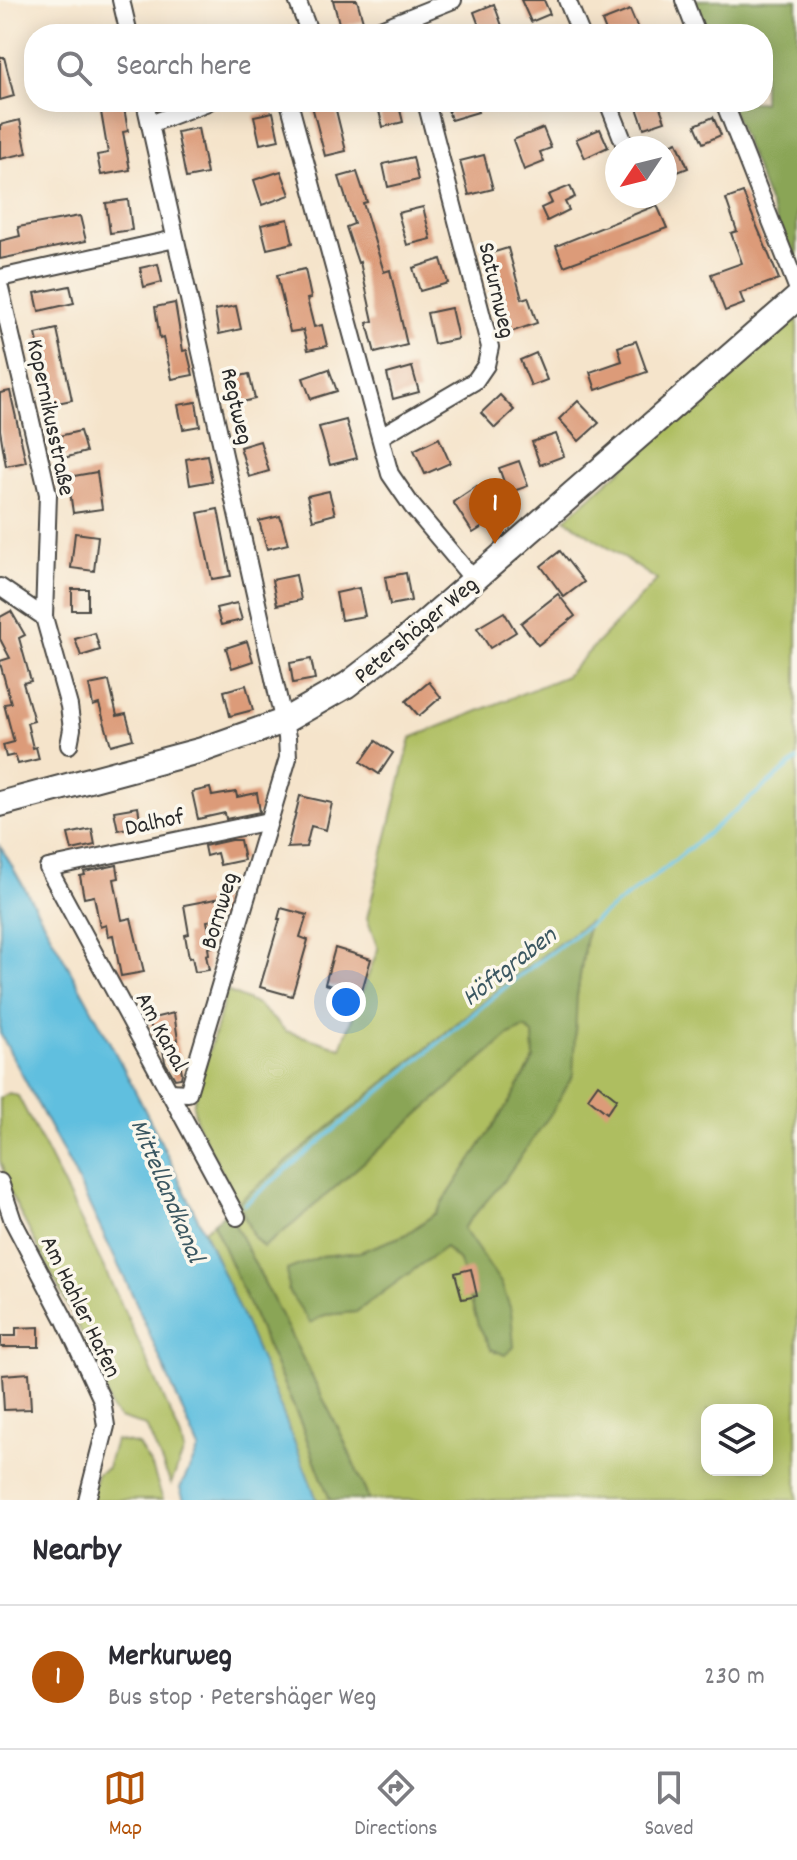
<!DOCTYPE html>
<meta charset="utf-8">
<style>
body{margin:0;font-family:Dekko,sans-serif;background:#f7f7f7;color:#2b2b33}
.controls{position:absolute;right:24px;bottom:24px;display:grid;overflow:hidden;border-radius:16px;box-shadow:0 4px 20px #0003}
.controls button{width:72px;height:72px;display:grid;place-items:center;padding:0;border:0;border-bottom:2px solid #e1e1e2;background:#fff;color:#2b2b33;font:40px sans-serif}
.compass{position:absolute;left:605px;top:136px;width:72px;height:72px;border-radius:50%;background:#fff;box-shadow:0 4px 20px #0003;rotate:235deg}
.you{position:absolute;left:346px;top:1002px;width:28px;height:28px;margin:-20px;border:6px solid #fff;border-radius:50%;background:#1a73e8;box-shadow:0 0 0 12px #1a73e833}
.badge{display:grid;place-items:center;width:52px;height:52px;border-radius:50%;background:#b45309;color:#fff;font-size:26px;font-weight:700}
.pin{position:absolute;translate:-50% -66px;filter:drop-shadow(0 2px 4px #0008)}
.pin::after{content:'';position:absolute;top:42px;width:28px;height:24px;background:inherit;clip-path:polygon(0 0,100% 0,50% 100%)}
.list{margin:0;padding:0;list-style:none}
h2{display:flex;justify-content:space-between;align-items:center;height:104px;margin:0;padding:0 32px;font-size:34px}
h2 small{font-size:26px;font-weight:400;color:#7c7c81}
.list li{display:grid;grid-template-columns:52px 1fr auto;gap:24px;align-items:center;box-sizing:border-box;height:144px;padding:0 32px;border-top:2px solid #e1e1e2}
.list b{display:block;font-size:30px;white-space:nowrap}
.list p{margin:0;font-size:26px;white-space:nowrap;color:#7c7c81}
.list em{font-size:26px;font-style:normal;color:#7c7c81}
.icon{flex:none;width:44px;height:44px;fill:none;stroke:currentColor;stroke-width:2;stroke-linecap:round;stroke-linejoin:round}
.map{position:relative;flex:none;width:797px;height:1500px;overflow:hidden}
.search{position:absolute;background:#fff;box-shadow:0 4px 20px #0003;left:24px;right:24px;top:24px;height:88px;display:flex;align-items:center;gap:20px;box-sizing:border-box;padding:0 28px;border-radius:32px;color:#7c7c81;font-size:30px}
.sheet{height:248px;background:#fff}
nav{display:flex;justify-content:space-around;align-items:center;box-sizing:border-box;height:112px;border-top:2px solid #e1e1e2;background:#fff;font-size:22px;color:#7c7c81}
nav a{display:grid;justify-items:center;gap:4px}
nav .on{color:#b45309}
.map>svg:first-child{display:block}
.green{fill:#aebe61;stroke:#6c7446;stroke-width:2;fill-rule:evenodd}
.forest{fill:#8aa557;stroke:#5a6841;stroke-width:2}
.water{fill:#61bfdf;stroke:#467585;stroke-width:2}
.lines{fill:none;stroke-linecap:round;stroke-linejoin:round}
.stream{stroke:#61bfdf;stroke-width:4}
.building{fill:#dc9b79}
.street-casing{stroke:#494743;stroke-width:20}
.secondary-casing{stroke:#494743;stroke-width:28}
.street{stroke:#fff;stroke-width:16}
.secondary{stroke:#fff;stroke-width:24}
.labels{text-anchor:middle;stroke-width:7;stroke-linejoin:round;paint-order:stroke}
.street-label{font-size:24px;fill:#2b2b2b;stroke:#fbf7ec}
.water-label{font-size:26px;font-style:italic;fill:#3b5761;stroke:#fbf7ec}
</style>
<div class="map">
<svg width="797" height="1500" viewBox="0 0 797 1500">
<rect width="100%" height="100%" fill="#fbf7ec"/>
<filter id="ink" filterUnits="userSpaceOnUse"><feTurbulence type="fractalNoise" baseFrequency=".0125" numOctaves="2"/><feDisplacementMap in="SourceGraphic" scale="16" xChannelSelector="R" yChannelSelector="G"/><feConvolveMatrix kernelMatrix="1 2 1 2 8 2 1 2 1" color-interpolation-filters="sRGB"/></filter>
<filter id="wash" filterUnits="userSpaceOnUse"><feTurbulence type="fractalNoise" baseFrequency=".006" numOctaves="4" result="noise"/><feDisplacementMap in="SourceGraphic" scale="32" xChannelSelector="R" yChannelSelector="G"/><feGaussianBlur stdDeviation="1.8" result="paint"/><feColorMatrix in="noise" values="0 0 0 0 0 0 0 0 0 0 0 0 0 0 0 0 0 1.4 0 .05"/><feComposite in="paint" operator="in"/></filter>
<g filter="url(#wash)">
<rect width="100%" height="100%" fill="#f5e4cb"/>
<g class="green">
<path d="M797,316V1500H369L343,1438L228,1211L238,1202L197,1124L193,1105L227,991L258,1005L286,1031L341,1048L378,949L367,918L411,738L566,676L657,580L565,519ZM588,923L577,996L463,1228L473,1245L478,1324L459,1261L444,1247L356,1312L325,1315L322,1256L360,1252L405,1235L436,1213L510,1101L534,1059L533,1034L525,1027L509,1035L292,1225L263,1247L253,1236L238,1202L515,976ZM707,1410H767V1470H707Z"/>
<path d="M9,1093L18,1096C76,1208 132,1322 181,1438L184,1451L171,1484L146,1426L119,1418L111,1409L99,1367L12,1197L0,1161V1098Z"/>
<polygon points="213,1223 300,1422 330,1500 317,1500 288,1426 204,1230"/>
<polygon points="115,1440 138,1445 152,1467 163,1500 89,1500 97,1474 107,1468"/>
</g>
<g class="forest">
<polygon points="690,0 797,0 797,273 729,102 763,102 763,34 703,34"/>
<polygon points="588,922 577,996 573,1075 552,1112 502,1183 463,1228 501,1283 511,1310 514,1347 505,1355 491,1349 478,1324 459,1261 445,1247 356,1312 325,1315 310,1323 288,1290 287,1270 322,1256 360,1252 405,1235 436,1213 510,1101 534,1059 533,1034 525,1028 509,1035 292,1225 263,1247 253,1236 238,1202 515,976"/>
<polygon points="228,1211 343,1438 369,1500 330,1500 300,1421 213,1223"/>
</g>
<path class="water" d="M0,846C22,882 42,920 63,957C161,1131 246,1313 317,1500H184L180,1488L199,1449L134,1298L72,1169L0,1033Z"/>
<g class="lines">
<polyline class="stream" points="245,1204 515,979 663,870 797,760"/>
</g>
<g id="blocks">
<g class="building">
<polygon points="333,0 357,0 363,21 340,27"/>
<polygon points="521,0 544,0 550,14 531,22"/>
<polygon points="494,4 505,34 482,34 474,12"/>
<polygon points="630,10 638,29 626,34 607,34 602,21"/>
<polygon points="0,57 4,57 14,96 0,100"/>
<polygon points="123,102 128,131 123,132 130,170 101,175 97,155 108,153 100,106"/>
<polygon points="311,102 334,102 346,151 325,156"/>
<polygon points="398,102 403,122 383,127 378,107"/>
<polygon points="446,102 474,102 478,112 451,120"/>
<polygon points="635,102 658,102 665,121 644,128"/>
<polygon points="273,112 279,140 260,144 254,116"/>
<polygon points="713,117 721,135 703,143 695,125"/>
<polygon points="20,120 27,153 0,159 0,125"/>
<polygon points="198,128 207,174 186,178 177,132"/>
<polygon points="543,128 551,148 540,152 544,162 524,170 513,140"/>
<polygon points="600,129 608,147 585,158 576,139"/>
<polygon points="677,142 688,168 665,177 665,147"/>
<polygon points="484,155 493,189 469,195 460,161"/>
<polygon points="413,157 418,180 388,187 383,164"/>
<polygon points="281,171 290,195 262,205 254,180"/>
<polygon points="357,172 367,202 363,203 384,272 390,270 407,345 375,353 367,323 373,321 360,262 358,263 346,227 354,224 339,177"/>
<polygon points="570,186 575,197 565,202 569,210 547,221 541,208 552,203 548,195"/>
<polygon points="743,193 779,279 740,293 744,304 725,311 711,274 742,263 731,233 737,231 726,199"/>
<polygon points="128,200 132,230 110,233 106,203"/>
<polygon points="657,205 667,228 564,266 556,246"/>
<polygon points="423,207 431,239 407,245 398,213"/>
<polygon points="80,216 86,241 0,259 0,241 20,236 18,227"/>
<polygon points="288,219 293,243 267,249 261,225"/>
<polygon points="508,248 522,299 528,297 537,323 511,332 488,254"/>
<polygon points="441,259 448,283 420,291 413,268"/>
<polygon points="158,264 162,282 144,287 140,268"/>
<polygon points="305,269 311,298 307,299 314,327 322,325 327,346 308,350 303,330 290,332 277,275"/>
<polygon points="70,286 74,303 39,311 35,293"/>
<polygon points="175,303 183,351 187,350 193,375 172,379 163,338 160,339 155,307"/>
<polygon points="236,306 241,329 219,334 215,310"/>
<polygon points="451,308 458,339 434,344 427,313"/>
<polygon points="57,329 72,400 52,404 36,334"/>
<polygon points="636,341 647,372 596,390 590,372 622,361 618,347"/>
<polygon points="536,353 547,380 531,386 520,360"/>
<polygon points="412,367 419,392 393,399 387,374"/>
<polygon points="329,369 337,391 311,399 303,378"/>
<polygon points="249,374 255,399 238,403 232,378"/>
<polygon points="10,391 26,462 6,466 0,430 0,393"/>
<polygon points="500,395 514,410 495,428 481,413"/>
<polygon points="578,401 599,423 579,441 559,419"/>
<polygon points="196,402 200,426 183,429 178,405"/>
<polygon points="346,420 357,458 330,465 319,427"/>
<polygon points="80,431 86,452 64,458 59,436"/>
<polygon points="556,434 564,456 540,465 532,442"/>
<polygon points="439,438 450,463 425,474 414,450"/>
<polygon points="260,441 269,471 249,477 240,447"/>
<polygon points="207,455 212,481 190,485 186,459"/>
<polygon points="519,461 528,486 508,493 499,468"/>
<polygon points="97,472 102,509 73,513 68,477"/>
<polygon points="477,486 497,518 473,533 453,502"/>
<polygon points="329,491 335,514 313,520 307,496"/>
<polygon points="218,509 231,576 212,579 198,513"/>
<polygon points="280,516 288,544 267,549 259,521"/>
<polygon points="75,533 98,536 94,571 71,568"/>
<polygon points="560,551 584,582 564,597 541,566"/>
<polygon points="406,573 411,601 390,605 385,577"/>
<polygon points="296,575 301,600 277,605 272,580"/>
<polygon points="359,588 365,616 341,620 336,593"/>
<rect x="72" y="589" width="16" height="21"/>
<polygon points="558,594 575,616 538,645 521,623"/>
<polygon points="237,603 242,620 221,625 216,608"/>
<polygon points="11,611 25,635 19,638 31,681 23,683 34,721 27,723 33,748 36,747 39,759 18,764 15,755 6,757 3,745 14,742 4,704 11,703 0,663 0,661 10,658 0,639 0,617"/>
<polygon points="504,612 516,632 490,648 477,628"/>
<polygon points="95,633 100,650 81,656 75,639"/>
<polygon points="247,641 253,661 232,668 226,648"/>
<polygon points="311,659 315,679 293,683 290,663"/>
<polygon points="109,681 117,716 126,714 133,739 111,745 99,704 93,706 89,685"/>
<polygon points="429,682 441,697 419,716 406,701"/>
<polygon points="246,685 253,710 230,716 224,691"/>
<polygon points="376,741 393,753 379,774 361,762"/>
<polygon points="210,788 212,796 236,792 237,797 257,793 260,812 226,819 225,813 198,819 192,792"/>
<polygon points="300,796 332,803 326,830 311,826 306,847 287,848"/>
<polygon points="138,807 141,825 118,830 114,811"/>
<polygon points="92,829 95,845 72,850 68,834"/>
<polygon points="231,840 240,840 244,860 220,865 217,853 206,856 204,846"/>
<polygon points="117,865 119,878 114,879 122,920 131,918 144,972 121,976 113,935 108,936 106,925 100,927 94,896 84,898 80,876 85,875 84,872"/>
<polygon points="221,898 225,918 207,921 212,947 208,948 209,954 206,955 209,970 195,972 192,957 189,958 185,935 189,934 184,905"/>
<polygon points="281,908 307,915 300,937 308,940 292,996 260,987 280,919 278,919"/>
<polygon points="335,948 371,959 361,994 325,984"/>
<polygon points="174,1013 178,1040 176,1040 182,1073 181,1078 175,1079 165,1062 162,1044 156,1045 155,1042 149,1019"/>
<polygon points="598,1084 617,1099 607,1113 588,1098"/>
<polygon points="471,1269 477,1296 462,1299 455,1273"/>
<polygon points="39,1327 39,1347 1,1347 1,1336 16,1336 16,1328"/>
<polygon points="29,1373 31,1409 4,1410 2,1375"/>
</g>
</g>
</g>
<g filter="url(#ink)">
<use href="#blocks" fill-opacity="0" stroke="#494743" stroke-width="2"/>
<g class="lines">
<g class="street-casing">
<g id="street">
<polyline points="121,0 129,34"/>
<polyline points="297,0 310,34"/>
<polyline points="567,0 581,34"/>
<polyline points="684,0 697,34"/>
<polyline points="368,34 453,0"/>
<polyline points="145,102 287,737 288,758 188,1093 169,1092"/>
<polyline points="289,102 390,474 412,506 474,580"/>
<polyline points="608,102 626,148"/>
<polyline points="724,102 797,287"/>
<polyline points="150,124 208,102"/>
<polyline points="0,278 175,239"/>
<polyline points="0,288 48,494 44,617 69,706 72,729 69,745"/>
<polyline points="381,436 475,381 486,365 490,347 426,102"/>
<polyline points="0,587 44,617"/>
<polyline points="0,1182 13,1221 64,1318 102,1400 106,1426 87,1500"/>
<polyline points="237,1217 48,868 269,821"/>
</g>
</g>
<g class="secondary-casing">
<polyline id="secondary" points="0,804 202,750 284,721 347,685 404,641 797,298"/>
</g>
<use href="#street" class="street"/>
<use href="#secondary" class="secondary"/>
</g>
</g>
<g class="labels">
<g class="street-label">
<text transform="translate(498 290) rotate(77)" y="8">Saturnweg</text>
<text transform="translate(238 406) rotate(77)" y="8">Regtweg</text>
<text transform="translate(52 417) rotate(78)" y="8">Kopernikusstraße</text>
<text transform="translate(415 629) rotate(-40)" y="8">Petershäger Weg</text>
<text transform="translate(154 821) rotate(-12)" y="8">Dalhof</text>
<text transform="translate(218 910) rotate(-73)" y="8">Bornweg</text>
<text transform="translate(163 1031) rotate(62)" y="8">Am Kanal</text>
<text transform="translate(82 1306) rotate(64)" y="8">Am Hahler Hafen</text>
</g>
<g class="water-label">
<text transform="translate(508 965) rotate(-38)" y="9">Höftgraben</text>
<text transform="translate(169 1190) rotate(67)" y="9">Mittellandkanal</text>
</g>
</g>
</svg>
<div class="controls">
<button><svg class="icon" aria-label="layers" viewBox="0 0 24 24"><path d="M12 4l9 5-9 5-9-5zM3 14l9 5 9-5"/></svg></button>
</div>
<svg class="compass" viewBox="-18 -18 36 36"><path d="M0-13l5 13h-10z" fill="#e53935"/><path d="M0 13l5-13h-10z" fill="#7c7c81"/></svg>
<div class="you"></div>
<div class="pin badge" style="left:495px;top:544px">1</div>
<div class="search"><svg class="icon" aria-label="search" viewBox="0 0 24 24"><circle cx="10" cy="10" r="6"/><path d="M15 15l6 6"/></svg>Search here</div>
</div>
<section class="sheet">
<h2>Nearby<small></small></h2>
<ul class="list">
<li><span class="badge">1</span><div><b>Merkurweg</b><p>Bus stop · Petershäger Weg</p></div><em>230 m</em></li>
</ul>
</section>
<nav>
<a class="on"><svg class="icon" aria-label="map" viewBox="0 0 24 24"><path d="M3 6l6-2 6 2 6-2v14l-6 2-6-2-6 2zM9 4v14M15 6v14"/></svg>Map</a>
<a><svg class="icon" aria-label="directions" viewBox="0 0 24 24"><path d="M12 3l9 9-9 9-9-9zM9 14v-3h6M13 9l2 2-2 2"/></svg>Directions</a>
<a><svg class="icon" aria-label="saved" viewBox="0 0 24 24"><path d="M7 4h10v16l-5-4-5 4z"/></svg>Saved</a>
</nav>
